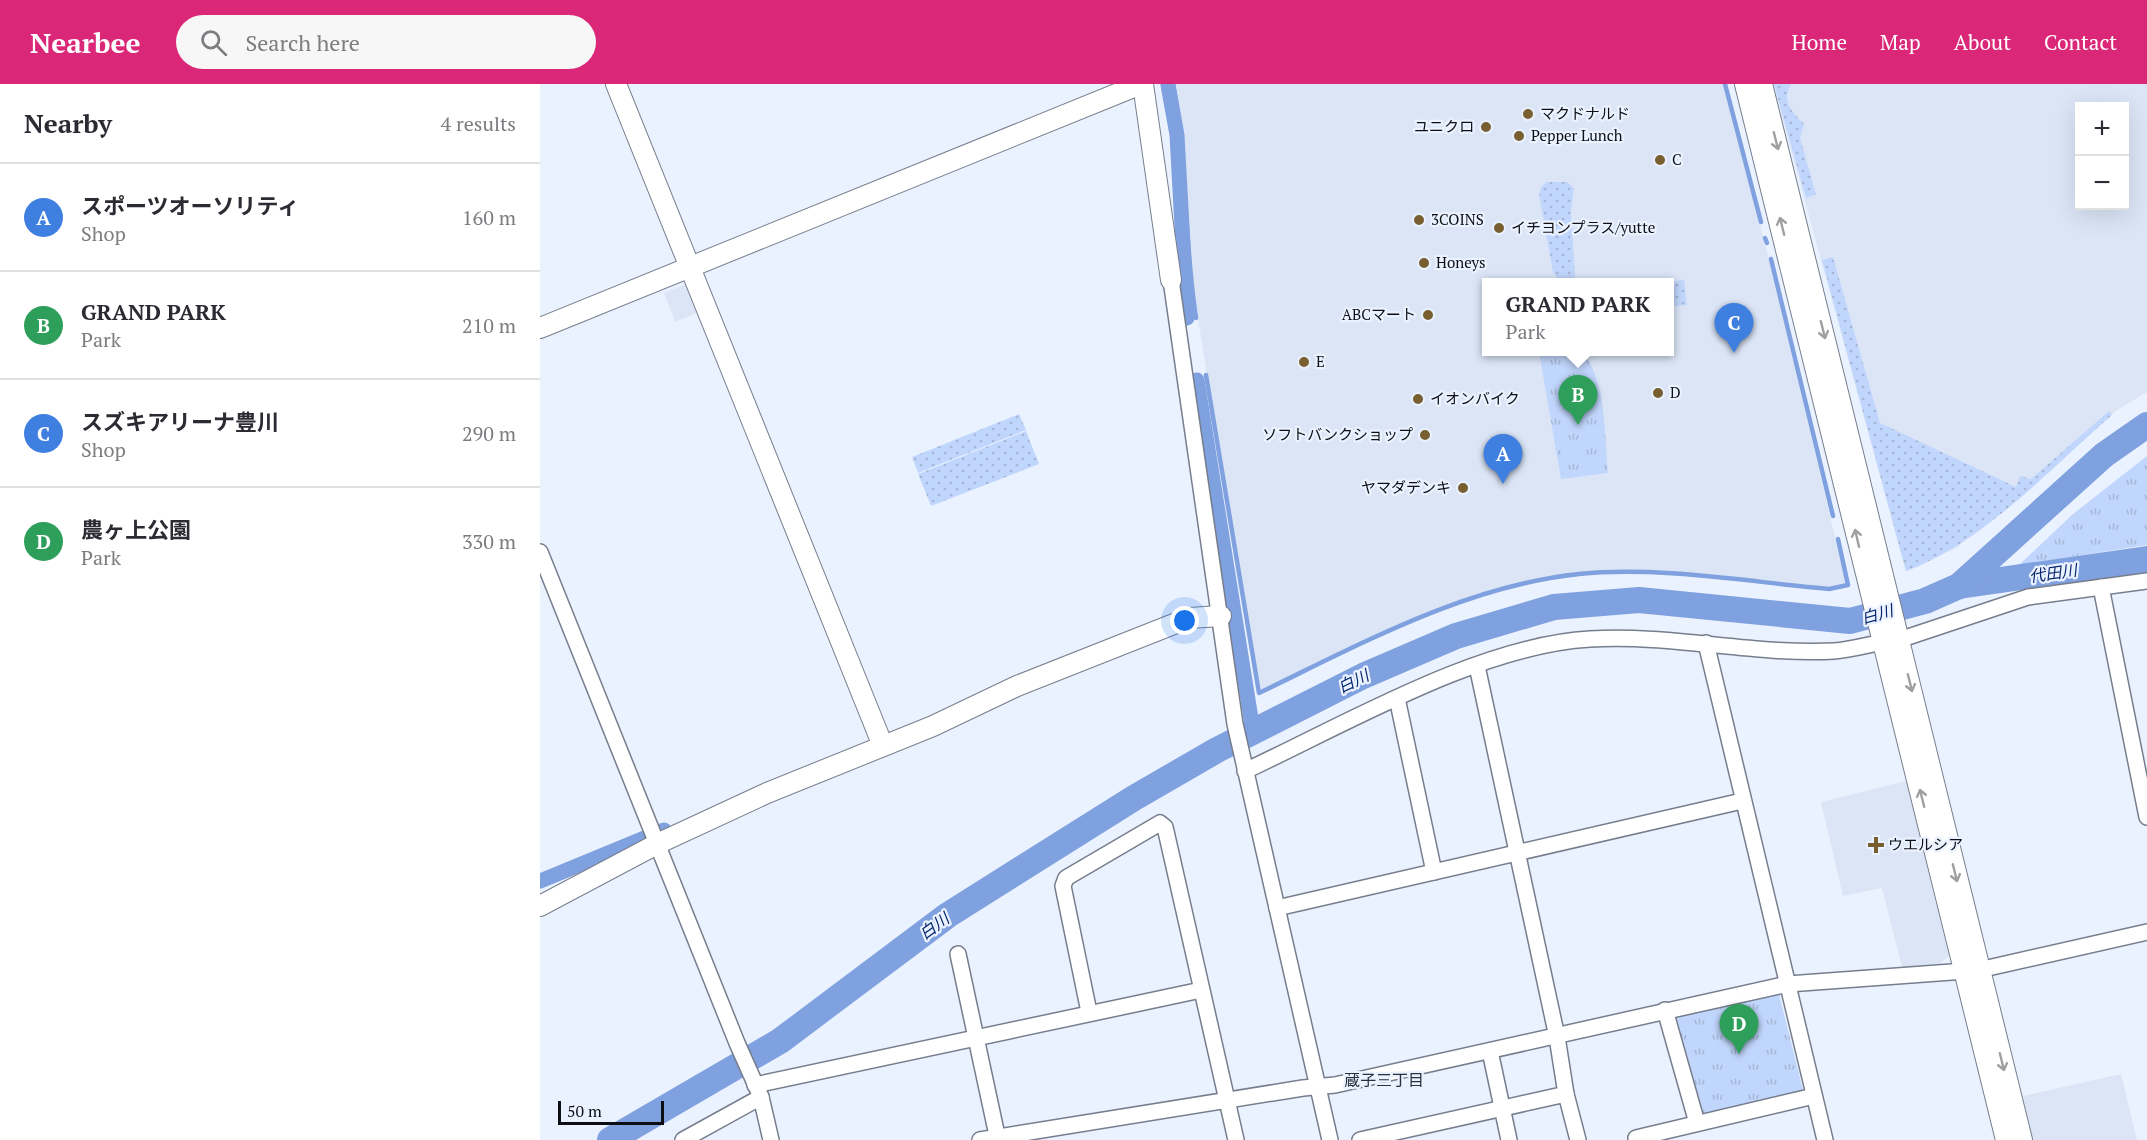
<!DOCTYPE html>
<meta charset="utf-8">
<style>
body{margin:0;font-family:"PT Serif","Noto Sans JP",serif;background:#f7f7f7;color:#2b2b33}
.controls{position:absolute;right:18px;top:18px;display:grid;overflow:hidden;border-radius:0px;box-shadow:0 6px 24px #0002}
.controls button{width:54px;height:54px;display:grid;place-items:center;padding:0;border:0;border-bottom:2px solid #e1e1e2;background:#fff;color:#2b2b33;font:30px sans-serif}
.scale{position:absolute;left:18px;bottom:15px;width:106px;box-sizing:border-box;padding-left:6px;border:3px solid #0c0e14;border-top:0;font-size:16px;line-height:21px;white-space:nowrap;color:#0c0e14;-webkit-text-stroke:4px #ebf2ff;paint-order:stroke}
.you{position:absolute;left:645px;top:537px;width:21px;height:21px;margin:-15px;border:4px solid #fff;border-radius:50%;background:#1a73e8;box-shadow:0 0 0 9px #1a73e833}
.badge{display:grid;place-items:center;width:39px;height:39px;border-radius:50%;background:#db2777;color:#fff;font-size:20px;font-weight:700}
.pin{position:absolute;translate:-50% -50px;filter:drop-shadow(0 2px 3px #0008)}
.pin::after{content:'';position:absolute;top:32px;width:21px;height:18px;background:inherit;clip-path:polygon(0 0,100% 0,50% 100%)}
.popup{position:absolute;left:942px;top:194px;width:192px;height:78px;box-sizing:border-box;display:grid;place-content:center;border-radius:0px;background:#fff;filter:drop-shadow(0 2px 4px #0005);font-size:20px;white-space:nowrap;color:#7c7c81}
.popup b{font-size:22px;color:#2b2b33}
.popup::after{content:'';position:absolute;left:50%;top:100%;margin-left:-12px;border:12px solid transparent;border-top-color:#fff}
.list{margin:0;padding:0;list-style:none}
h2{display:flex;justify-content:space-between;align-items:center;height:78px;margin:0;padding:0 24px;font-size:26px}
h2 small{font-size:20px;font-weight:400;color:#7c7c81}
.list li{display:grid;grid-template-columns:39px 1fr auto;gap:18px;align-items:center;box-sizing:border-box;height:108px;padding:0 24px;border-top:2px solid #e1e1e2}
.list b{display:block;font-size:22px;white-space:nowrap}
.list p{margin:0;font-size:20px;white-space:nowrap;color:#7c7c81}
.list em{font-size:20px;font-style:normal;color:#7c7c81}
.icon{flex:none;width:33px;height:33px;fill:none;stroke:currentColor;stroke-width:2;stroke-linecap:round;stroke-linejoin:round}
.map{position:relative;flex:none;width:1607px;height:1056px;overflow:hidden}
header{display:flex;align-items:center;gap:36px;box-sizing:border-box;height:84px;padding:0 30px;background:#db2777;color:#fff}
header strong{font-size:28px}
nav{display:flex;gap:33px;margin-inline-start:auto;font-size:21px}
.search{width:420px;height:54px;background:#f7f7f7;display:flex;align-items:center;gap:15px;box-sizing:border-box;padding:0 21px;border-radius:33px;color:#7c7c81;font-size:22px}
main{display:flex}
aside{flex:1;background:#fff}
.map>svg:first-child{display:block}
.built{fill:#dbe5f6;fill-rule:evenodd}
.grass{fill:url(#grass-dots)}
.park{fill:url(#park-tufts)}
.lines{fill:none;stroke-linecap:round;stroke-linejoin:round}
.stream{stroke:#80a1df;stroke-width:4.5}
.canal{stroke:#80a1df;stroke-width:15}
.river{stroke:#80a1df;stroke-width:26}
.minor-casing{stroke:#767d8c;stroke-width:18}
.tertiary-casing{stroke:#767d8c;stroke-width:22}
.minor{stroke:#fff;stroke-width:15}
.tertiary{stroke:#fff;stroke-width:20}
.oneway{stroke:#9e9fa1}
.poi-dot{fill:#775f30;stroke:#ebf2ff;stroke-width:2}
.labels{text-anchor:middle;stroke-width:4.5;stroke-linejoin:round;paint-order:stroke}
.poi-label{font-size:15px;fill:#0c0e14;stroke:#ebf2ff;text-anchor:start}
.water-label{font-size:16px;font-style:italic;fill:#06276d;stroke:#ebf2ff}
.neighbourhood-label{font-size:16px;fill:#2a313d;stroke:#ebf2ff}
</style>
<header>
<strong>Nearbee</strong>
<div class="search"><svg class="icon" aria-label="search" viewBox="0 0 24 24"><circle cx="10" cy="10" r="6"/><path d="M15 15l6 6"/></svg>Search here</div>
<nav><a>Home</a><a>Map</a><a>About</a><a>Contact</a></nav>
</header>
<main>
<aside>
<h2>Nearby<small>4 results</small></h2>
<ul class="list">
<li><span class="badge" style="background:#3f7fe0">A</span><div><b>スポーツオーソリティ</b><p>Shop</p></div><em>160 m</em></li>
<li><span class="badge" style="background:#2e9e5b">B</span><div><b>GRAND PARK</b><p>Park</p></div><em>210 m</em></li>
<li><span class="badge" style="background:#3f7fe0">C</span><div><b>スズキアリーナ豊川</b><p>Shop</p></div><em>290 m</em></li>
<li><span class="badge" style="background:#2e9e5b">D</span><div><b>農ヶ上公園</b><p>Park</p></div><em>330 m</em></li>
</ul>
</aside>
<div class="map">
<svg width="1607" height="1056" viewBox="0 0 1607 1056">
<defs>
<pattern id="grass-dots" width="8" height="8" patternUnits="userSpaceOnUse" patternTransform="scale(1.5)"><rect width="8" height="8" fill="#c1d6fc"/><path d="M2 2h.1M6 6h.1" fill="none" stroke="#a5b6d7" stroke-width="1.8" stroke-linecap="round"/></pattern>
<pattern id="park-tufts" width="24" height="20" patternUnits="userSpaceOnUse" patternTransform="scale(1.5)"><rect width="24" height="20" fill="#c1d6fc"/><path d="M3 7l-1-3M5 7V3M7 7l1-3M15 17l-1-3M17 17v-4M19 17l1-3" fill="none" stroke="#a5b6d7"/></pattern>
</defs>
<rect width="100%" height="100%" fill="#ebf2ff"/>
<g class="built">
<path d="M634,0H1183L1232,186L1306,500L1289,504L1095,488L1039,489L993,496L938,510L850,545L721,607L703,513L652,198L645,58ZM946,198H1130V268H946Z"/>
<path d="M1233,0H1607V308L1576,327L1418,463L1366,488ZM1540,22H1584V122H1540Z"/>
<polygon points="151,198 162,227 135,238 124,209"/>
<polygon points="1366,697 1409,872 1399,880 1362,883 1342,804 1303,812 1281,718"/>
<polygon points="1581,990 1597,1056 1493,1056 1483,1012"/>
</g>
<g class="grass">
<path d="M1234,0H1251C1241,18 1252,28 1264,40L1260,54L1276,110L1266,114Z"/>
<polygon points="1007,98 1027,98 1034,104 1031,127 1035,194 1020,198 1013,188 999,110 1002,102"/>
<path d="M1293,173L1340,339L1476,403L1480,392L1491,395L1569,327L1572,331C1511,384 1443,459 1366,487L1282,176Z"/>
<polygon points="1144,196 1147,221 1135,222 1130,219 1129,198"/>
<polygon points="479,330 486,346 378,389 372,373"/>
<polygon points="486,347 499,380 391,422 378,390"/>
</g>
<g class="park">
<path d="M999,268H1043C1067,300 1064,349 1068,389L1021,395Z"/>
<polygon points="1607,372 1607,461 1479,481 1533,430"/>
<polygon points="1239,910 1263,1006 1159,1031 1136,933"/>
</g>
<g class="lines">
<g class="stream">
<path d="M633,0C647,78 644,156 656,234"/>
<polyline points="1185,0 1221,138"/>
<polyline points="1225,154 1227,159"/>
<polyline points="1231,175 1293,432"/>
<path d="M666,291L719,609C821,560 925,502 1039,490C1120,482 1209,498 1289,505L1308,501L1298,455"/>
</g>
<g class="canal">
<polyline points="628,1 637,51 647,234"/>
<polyline points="657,296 713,647"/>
<polyline points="0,797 124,746"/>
</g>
<g class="river">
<polyline points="1419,502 1607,475"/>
<polyline points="70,1056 240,957 408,831 594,714 677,666 823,592 916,552 1014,523 1099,516 1310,537 1385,517 1419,502 1564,371 1607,341"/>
</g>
<g class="minor-casing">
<g id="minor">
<polyline points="631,196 695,640 790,1056"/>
<polyline points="0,468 197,959 221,1013 231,1056"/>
<polyline points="1561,503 1607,733"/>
<polyline points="1359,556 1488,513 1607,497"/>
<polyline points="1166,559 1285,1056"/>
<polyline points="857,614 894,788"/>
<path d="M705,687C806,640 940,561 1050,555C1132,550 1212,571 1294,567C1310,566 1327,561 1343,558"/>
<polyline points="737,824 1202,717"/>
<polyline points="418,870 458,1056"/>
<polyline points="1125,926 1157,1039"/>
<polyline points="549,928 523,802 526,794 620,739 625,743 696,1056"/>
<polyline points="950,967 969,1056"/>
<polyline points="215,1001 661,906"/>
<polyline points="1026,1010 1038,1056"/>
<polyline points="1096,1054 1274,1012"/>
<polyline points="143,1056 221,1013"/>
<polyline points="440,1056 763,1004 795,1001 1248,900 1439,886 1607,848"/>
<polyline points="820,1056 1026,1010 1017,953 937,582"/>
</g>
</g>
<g class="tertiary-casing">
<g id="tertiary">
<polyline points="76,0 343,662"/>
<polyline points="603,0 631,196"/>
<polyline points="1205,0 1466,1056"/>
<polyline points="1222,0 1482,1056"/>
<polyline points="0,244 601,0"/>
<polyline points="0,822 117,760 227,709 393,642 477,602 649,534 681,532"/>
</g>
</g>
<use href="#minor" class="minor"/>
<use href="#tertiary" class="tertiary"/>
</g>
<defs><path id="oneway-shaft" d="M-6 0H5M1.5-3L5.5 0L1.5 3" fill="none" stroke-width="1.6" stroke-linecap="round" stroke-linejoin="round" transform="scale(1.5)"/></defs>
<g class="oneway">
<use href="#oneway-shaft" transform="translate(1236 57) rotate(76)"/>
<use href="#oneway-shaft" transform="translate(1242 142) rotate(-104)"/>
<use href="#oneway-shaft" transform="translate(1283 246) rotate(76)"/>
<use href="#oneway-shaft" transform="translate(1317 454) rotate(-103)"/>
<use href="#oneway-shaft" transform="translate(1370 599) rotate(76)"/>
<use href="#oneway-shaft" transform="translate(1382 714) rotate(-104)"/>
<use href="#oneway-shaft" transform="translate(1415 789) rotate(76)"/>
<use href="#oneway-shaft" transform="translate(1462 978) rotate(76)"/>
</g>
<g class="poi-dot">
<circle cx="988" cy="30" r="6"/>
<circle cx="946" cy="43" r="6"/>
<circle cx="979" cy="52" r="6"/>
<circle cx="1120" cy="76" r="6"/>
<circle cx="879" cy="136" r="6"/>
<circle cx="959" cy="144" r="6"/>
<circle cx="884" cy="179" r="6"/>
<circle cx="888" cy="231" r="6"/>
<circle cx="764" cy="278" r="6"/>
<circle cx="1118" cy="309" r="6"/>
<circle cx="878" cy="315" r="6"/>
<circle cx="885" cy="351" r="6"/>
<circle cx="923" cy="404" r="6"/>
<path d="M1333 752h6v6h6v6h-6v6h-6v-6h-6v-6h6z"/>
</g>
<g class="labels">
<g class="poi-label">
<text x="1000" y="35">マクドナルド</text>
<text x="934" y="48" text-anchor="end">ユニクロ</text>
<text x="991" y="57">Pepper Lunch</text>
<text x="1132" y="81">C</text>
<text x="891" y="141">3COINS</text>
<text x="971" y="149">イチヨンプラス/yutte</text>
<text x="896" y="184">Honeys</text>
<text x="876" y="236" text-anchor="end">ABCマート</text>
<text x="776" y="283">E</text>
<text x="1130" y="314">D</text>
<text x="890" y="320">イオンバイク</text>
<text x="873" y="356" text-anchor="end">ソフトバンクショップ</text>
<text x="911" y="409" text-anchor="end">ヤマダデンキ</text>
<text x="1348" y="766">ウエルシア</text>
</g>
<g class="water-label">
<text transform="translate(1513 489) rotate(-8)" y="6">代田川</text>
<text transform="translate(1337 530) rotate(-16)" y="6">白川</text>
<text transform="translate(813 597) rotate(-26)" y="6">白川</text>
<text transform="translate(394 842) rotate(-36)" y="6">白川</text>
</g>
<g class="neighbourhood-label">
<text x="844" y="1002">蔵子三丁目</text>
</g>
</g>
</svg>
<div class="controls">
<button>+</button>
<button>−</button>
</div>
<div class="scale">50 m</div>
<div class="you"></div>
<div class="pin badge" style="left:963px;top:400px;background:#3f7fe0">A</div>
<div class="pin badge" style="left:1038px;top:341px;background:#2e9e5b">B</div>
<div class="popup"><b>GRAND PARK</b>Park</div>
<div class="pin badge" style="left:1194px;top:269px;background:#3f7fe0">C</div>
<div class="pin badge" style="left:1199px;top:970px;background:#2e9e5b">D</div>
</div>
</main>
